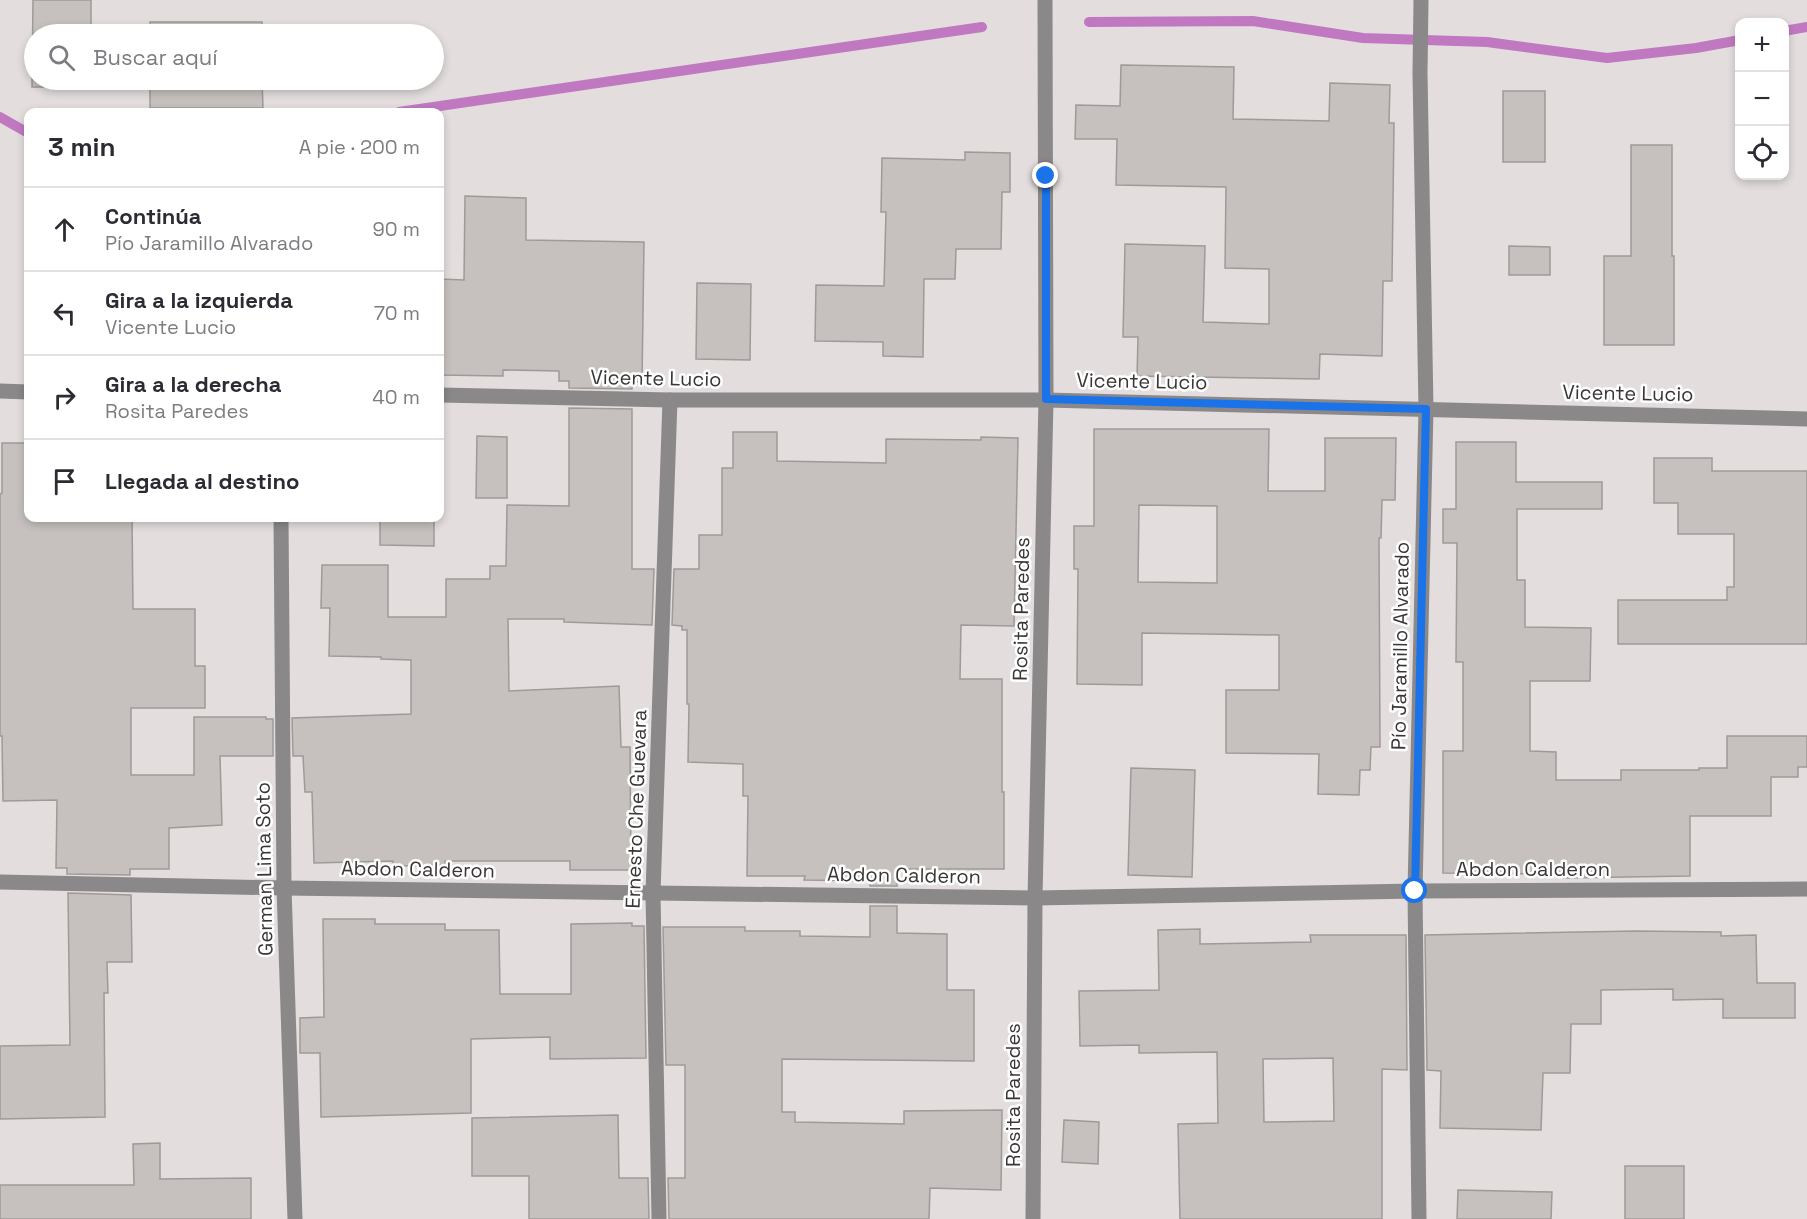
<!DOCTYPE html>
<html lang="es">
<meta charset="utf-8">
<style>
body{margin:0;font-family:"Space Grotesk",sans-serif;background:#f7f7f7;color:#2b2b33}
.controls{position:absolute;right:18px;top:18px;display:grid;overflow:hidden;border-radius:12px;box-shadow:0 3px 9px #0003}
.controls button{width:54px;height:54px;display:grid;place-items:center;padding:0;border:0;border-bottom:2px solid #e1e1e2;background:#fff;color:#2b2b33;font:30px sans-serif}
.stop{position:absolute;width:18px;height:18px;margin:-14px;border:4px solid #1a73e8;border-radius:50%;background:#fff}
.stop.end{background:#1a73e8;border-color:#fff;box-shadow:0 2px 6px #0008}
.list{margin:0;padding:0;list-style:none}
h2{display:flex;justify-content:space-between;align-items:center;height:78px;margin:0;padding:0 24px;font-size:26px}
h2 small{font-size:20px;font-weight:400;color:#7c7c81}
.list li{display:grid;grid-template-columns:39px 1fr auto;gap:18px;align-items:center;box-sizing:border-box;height:84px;padding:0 24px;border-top:2px solid #e1e1e2}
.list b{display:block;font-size:22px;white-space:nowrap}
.list p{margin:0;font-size:20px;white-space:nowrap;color:#7c7c81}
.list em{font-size:20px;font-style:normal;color:#7c7c81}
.icon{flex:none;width:33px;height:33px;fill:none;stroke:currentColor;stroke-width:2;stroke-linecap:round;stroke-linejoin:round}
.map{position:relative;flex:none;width:1807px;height:1219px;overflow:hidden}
.search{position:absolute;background:#fff;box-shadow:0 3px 9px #0003;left:24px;top:24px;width:420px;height:66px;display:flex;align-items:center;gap:15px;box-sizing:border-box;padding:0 21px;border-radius:33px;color:#7c7c81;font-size:22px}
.panel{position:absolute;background:#fff;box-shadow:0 3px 9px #0003;left:24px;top:108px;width:420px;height:414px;border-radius:12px}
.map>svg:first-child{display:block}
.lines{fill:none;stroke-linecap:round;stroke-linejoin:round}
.stream{stroke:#c079c1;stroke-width:10}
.building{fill:#c6c1bf;stroke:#9f9a98;stroke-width:1.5;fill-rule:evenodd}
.minor{stroke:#8a8889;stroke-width:15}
.route{stroke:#1a73e8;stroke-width:8}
.labels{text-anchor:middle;stroke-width:5;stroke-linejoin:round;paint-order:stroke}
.street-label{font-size:20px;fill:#393636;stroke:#fff}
</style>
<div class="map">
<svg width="1807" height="1219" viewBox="0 0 1807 1219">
<rect width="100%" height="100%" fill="#e3dddd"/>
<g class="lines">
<g class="stream">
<polyline points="1089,22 1253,21 1363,38 1487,42 1607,58 1696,48 1740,40"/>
<polyline points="1784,31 1807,27"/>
<polyline points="399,112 982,27"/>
<polyline points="0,117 28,133"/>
</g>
</g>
<g class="building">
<polygon points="33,0 91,0 91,34 34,34 34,80 91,80 91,87 32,87"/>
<rect x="150" y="22" width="112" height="12"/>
<polygon points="1121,65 1234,67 1233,119 1329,121 1330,83 1390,85 1389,123 1394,123 1392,281 1383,281 1382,356 1320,354 1319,379 1137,376 1138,337 1123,337 1125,244 1205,246 1203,322 1269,324 1269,269 1225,268 1226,187 1116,185 1117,139 1075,139 1076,105 1120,106"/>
<polygon points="150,80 262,80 263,108 150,108"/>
<rect x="1503" y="91" width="42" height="71"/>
<polygon points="1631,145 1672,145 1672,256 1674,256 1674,345 1604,345 1604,256 1631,256"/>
<polygon points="965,152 1010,153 1010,192 1002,192 1001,249 956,249 955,279 924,279 923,357 883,356 883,342 815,341 816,285 884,286 886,212 881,212 882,158 965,160"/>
<polygon points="465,196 526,198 526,240 644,242 642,382 632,382 632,389 569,388 569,381 559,381 559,371 503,370 503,376 440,375 440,279 464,280"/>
<polygon points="1509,246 1550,247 1550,275 1509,275"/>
<polygon points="697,283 751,284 750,360 696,359"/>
<polygon points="569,408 632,409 632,569 654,569 652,625 564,622 564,619 508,619 509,691 619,686 621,747 630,747 631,870 570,870 570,861 445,861 445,865 393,866 393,861 314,863 312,792 305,792 303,756 293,756 292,718 411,714 411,660 381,659 381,657 329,656 330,608 321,608 322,565 388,565 388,617 446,617 446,579 490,579 490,566 506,566 507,505 569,506"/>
<path d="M1094,429H1269L1268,491H1325V438H1396L1395,500H1382L1381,538H1379L1380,747H1371L1370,770H1360L1359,795L1318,794L1319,754L1226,753V690H1279V635L1142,633V685L1077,684L1078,569H1074V526H1094ZM1139,505L1217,506V583L1138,582Z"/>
<polygon points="733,432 777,432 777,461 886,463 886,439 981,440 981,437 1018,438 1014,626 961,625 960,679 1002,679 1002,792 1004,792 1004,869 897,869 897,886 870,886 870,881 804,880 805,876 747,876 748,796 743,796 743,764 688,762 689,704 687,704 687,630 682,630 682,626 672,625 674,569 699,569 699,535 722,535 722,468 733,468"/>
<polygon points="477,436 507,437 507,498 476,498"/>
<polygon points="1456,442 1516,442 1516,482 1602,482 1602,509 1517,509 1517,580 1525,580 1525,627 1591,628 1590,681 1530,681 1530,751 1556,752 1556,780 1621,780 1621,770 1699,770 1699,768 1727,768 1727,736 1807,736 1807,767 1798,767 1798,777 1771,777 1771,816 1690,816 1690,876 1563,878 1563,874 1443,873 1443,751 1463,751 1463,662 1456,662 1457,543 1443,543 1443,509 1456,509"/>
<polygon points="2,443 28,443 28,518 132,518 133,609 195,609 195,666 205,666 205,708 131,708 131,775 194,775 194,717 266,717 266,719 273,719 273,756 220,756 222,825 169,828 169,869 130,869 130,875 67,874 67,868 56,868 57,800 3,801 2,736 0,736 0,494 2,493"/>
<polygon points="1654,458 1712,458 1712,471 1807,471 1807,644 1618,644 1618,600 1727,600 1727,587 1734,587 1734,534 1678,534 1678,503 1654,503"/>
<polygon points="380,518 434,518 434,546 380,545"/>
<polygon points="1131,768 1195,770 1192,877 1128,875"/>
<polygon points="68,893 131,895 132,962 107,962 108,993 104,993 105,1117 0,1119 0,1046 70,1045"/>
<polygon points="870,906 897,906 897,933 947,934 947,990 974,990 974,1061 782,1059 782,1112 795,1112 795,1122 904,1124 904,1111 1002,1110 1001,1190 930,1188 929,1219 669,1219 668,1178 685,1178 685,1065 666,1065 663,927 745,927 745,931 800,931 800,936 870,937"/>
<polygon points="323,919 375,919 375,924 445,924 445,930 499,930 500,994 571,994 571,924 632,923 632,926 644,926 646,1058 550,1059 550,1037 471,1039 471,1113 321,1117 320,1053 300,1053 300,1018 324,1017"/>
<path d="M1200,929V944L1311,942L1310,935H1406L1407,1070L1382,1069V1219H1180L1178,1124L1218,1123L1217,1052L1139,1053V1045L1080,1046L1079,991L1159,990L1158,930ZM1333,1058L1334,1121L1264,1122L1263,1059Z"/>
<polygon points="1636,931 1721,932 1721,936 1756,935 1757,983 1795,983 1795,1018 1723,1018 1723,999 1673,1000 1673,989 1601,990 1601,1024 1571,1024 1570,1073 1543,1073 1541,1130 1440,1128 1441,1071 1427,1070 1425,935"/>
<polygon points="618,1115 619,1178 648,1178 649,1219 529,1219 529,1176 472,1176 472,1118"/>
<polygon points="1064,1120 1099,1122 1098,1164 1062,1162"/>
<polygon points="160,1143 160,1179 251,1178 251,1219 0,1219 0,1185 134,1185 133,1144"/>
<rect x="1625" y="1166" width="59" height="53"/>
<polygon points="1458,1190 1552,1192 1551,1219 1457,1219"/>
</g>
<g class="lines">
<g class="minor">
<polyline points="0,391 28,392"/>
<polyline points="440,395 670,400 1046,400 1807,419"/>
<polyline points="281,518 284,888 295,1219"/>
<polyline points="0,882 284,888 1035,898 1415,891 1807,889"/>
<polyline points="659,1219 653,893 670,400"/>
<polyline points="1033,1219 1035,898 1046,400 1045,0"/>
<polyline points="1419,1219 1415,891 1426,409 1420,73 1421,0"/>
</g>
</g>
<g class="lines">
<polyline class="route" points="1046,176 1046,399 1426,409 1415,891"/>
</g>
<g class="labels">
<g class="street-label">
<text transform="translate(656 378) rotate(1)" y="7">Vicente Lucio</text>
<text transform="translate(1142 381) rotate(1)" y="7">Vicente Lucio</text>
<text transform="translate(1628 393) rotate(1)" y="7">Vicente Lucio</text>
<text transform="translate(1021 609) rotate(-89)" y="7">Rosita Paredes</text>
<text transform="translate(1400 646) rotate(-89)" y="7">Pío Jaramillo Alvarado</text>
<text transform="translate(636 809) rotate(-88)" y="7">Ernesto Che Guevara</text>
<text transform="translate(264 869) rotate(-91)" y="7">German Lima Soto</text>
<text transform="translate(418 869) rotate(1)" y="7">Abdon Calderon</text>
<text x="1533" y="876">Abdon Calderon</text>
<text transform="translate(904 875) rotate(1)" y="7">Abdon Calderon</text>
<text transform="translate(1013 1095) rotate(-90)" y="7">Rosita Paredes</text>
</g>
</g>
</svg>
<div class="controls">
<button>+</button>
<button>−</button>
<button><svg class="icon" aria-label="locate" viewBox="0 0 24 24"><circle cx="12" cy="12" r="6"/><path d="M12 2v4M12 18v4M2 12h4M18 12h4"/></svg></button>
</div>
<div class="stop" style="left:1415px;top:891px"></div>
<div class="stop end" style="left:1046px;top:176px"></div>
<div class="search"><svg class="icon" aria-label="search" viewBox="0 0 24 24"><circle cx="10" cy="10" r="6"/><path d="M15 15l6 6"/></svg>Buscar aquí</div>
<section class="panel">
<h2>3 min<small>A pie · 200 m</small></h2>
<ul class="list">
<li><svg class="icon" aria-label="ahead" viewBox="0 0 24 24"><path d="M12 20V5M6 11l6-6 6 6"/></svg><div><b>Continúa</b><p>Pío Jaramillo Alvarado</p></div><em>90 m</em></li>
<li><svg class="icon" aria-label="left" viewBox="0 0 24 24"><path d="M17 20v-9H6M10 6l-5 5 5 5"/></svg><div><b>Gira a la izquierda</b><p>Vicente Lucio</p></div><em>70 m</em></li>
<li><svg class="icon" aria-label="right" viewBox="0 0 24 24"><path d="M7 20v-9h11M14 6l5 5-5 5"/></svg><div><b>Gira a la derecha</b><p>Rosita Paredes</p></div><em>40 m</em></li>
<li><svg class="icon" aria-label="arrive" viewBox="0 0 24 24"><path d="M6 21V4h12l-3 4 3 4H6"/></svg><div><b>Llegada al destino</b></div></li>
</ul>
</section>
</div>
